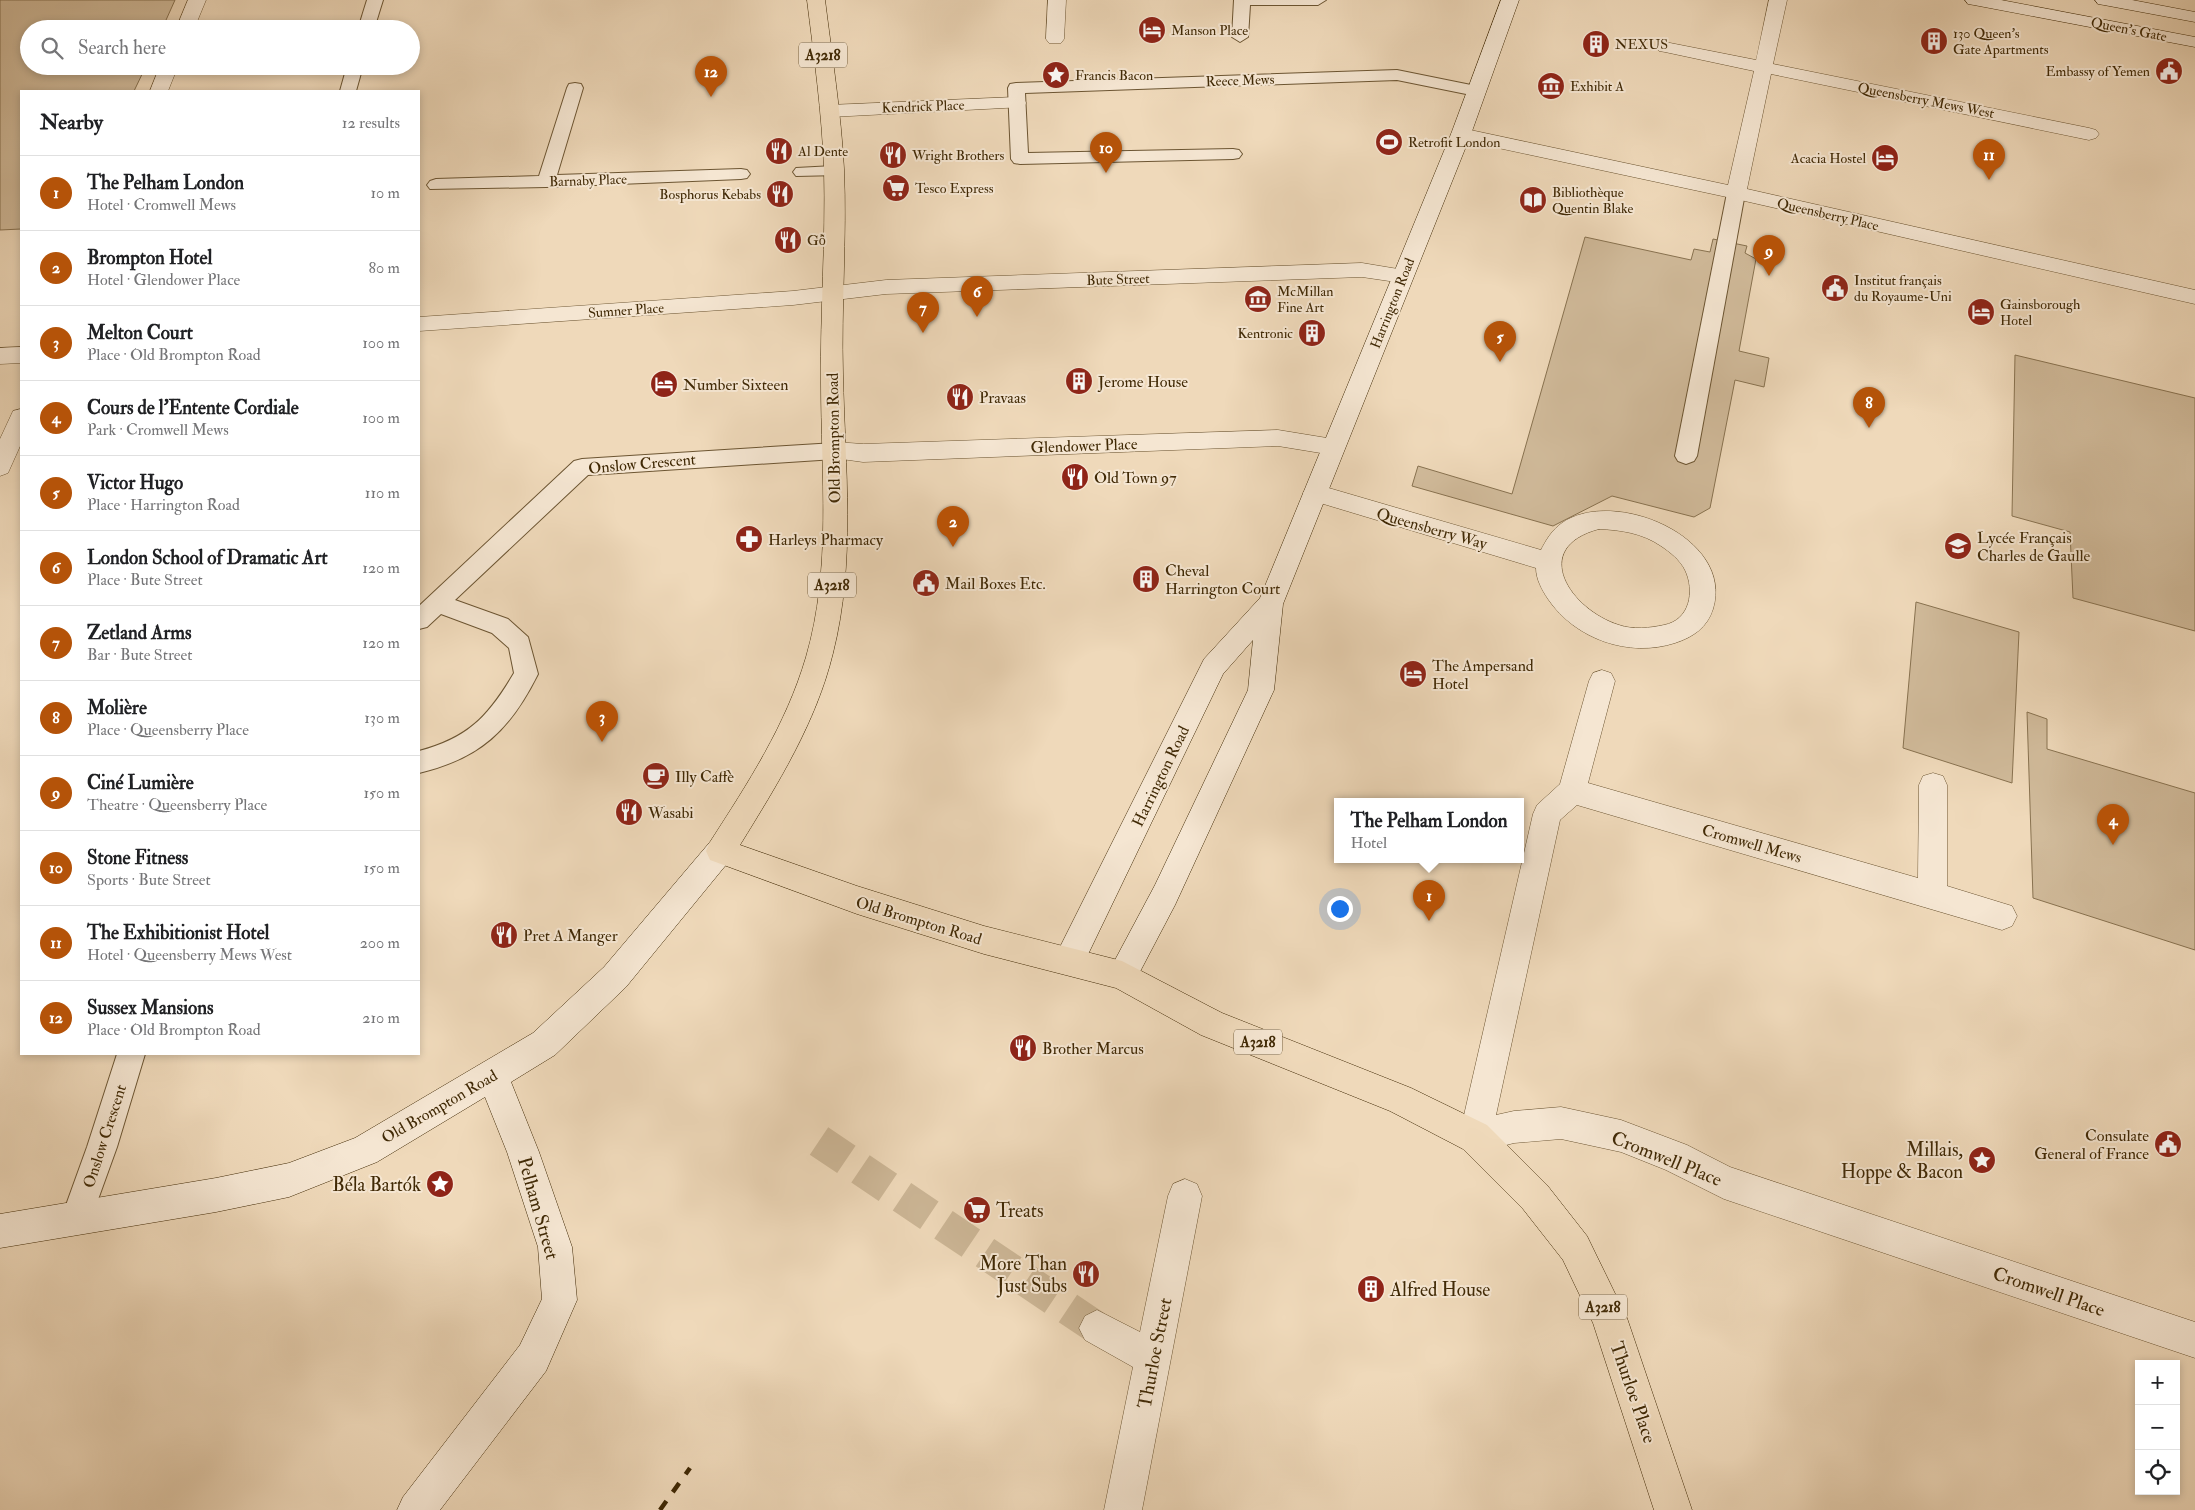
<!DOCTYPE html>
<meta charset="utf-8">
<style>
body{margin:0;font-family:"IM FELL Double Pica",serif;background:#f2f2f2;color:#202124}
.controls{position:absolute;right:15px;bottom:15px;display:grid;overflow:hidden;border-radius:0px;box-shadow:0 2px 8px #0003}
.controls button{width:45px;height:45px;display:grid;place-items:center;padding:0;border:0;border-bottom:1px solid #e0e0e0;background:#fff;color:#202124;font:25px sans-serif}
.you{position:absolute;left:1339px;top:908px;width:18px;height:18px;margin:-12px;border:4px solid #fff;border-radius:50%;background:#1a73e8;box-shadow:0 0 0 8px #1a73e833}
.badge{display:grid;place-items:center;width:32px;height:32px;border-radius:50%;background:#b45309;color:#fff;font-size:16px;font-weight:700}
.pin{position:absolute;translate:-50% -41px;filter:drop-shadow(0 1px 2px #0008)}
.pin::after{content:'';position:absolute;top:26px;width:18px;height:15px;background:inherit;clip-path:polygon(0 0,100% 0,50% 100%)}
.popup{position:absolute;left:1334px;top:798px;width:190px;height:65px;box-sizing:border-box;display:grid;place-content:center;border-radius:0px;background:#fff;filter:drop-shadow(0 1px 4px #0005);font-size:16px;white-space:nowrap;color:#757577}
.popup b{font-size:19px;color:#202124}
.popup::after{content:'';position:absolute;left:50%;top:100%;margin-left:-10px;border:10px solid transparent;border-top-color:#fff}
.list{margin:0;padding:0;list-style:none}
h2{display:flex;justify-content:space-between;align-items:center;height:65px;margin:0;padding:0 20px;font-size:21px}
h2 small{font-size:16px;font-weight:400;color:#757577}
.list li{display:grid;grid-template-columns:32px 1fr auto;gap:15px;align-items:center;box-sizing:border-box;height:75px;padding:0 20px;border-top:1px solid #e0e0e0}
.list b{display:block;font-size:19px;white-space:nowrap}
.list p{margin:0;font-size:16px;white-space:nowrap;color:#757577}
.list em{font-size:16px;font-style:normal;color:#757577}
.icon{flex:none;width:28px;height:28px;fill:none;stroke:currentColor;stroke-width:2;stroke-linecap:round;stroke-linejoin:round}
.map{position:relative;flex:none;width:2195px;height:1510px;overflow:hidden}
.search{position:absolute;background:#fff;box-shadow:0 2px 8px #0003;left:20px;top:20px;width:400px;height:55px;display:flex;align-items:center;gap:12px;box-sizing:border-box;padding:0 18px;border-radius:28px;color:#757577;font-size:19px}
.panel{position:absolute;background:#fff;box-shadow:0 2px 8px #0003;left:20px;top:90px;width:400px;height:965px;border-radius:0px}
.map>svg:first-child{display:block}
.green{fill:#d1bb9b;stroke:#887250}
.lines{fill:none;stroke-linecap:round;stroke-linejoin:round}
.street-tunnel{stroke:#ccb696;stroke-width:33;stroke-dasharray:33 17;stroke-linecap:butt}
.lane-casing{stroke:#6c5532;stroke-width:2}
.street-casing{stroke:#6c5532;stroke-width:1}
.secondary-casing{stroke:#402905;stroke-width:1}
.primary-casing{stroke:#402905;stroke-width:1}
.lane{fill:#f5e6d2;fill-rule:evenodd}
.street{fill:#f5e6d2;fill-rule:evenodd}
.secondary{fill:#f5e6d2;fill-rule:evenodd}
.primary{fill:#efd9ba;fill-rule:evenodd}
.rail{stroke:#402905;stroke-width:4.5;stroke-dasharray:11 11;stroke-linecap:butt}
.labels{text-anchor:middle;stroke-width:4;stroke-linejoin:round;paint-order:stroke}
.far-street-label{font-size:14px;fill:#402905;stroke:#f5e6d2}
.far-poi-label{font-size:14px;fill:#402905;stroke:#f5e6d2;text-anchor:start}
.shield{fill:#f5e6d2;stroke:#766242;stroke-width:1}
.shield-label{font-size:15px;font-weight:bold;fill:#402905}
.poi-label{font-size:16px;fill:#402905;stroke:#f5e6d2;text-anchor:start}
.street-label{font-size:16px;fill:#402905;stroke:#f5e6d2}
.near-poi-label{font-size:19px;fill:#402905;stroke:#f5e6d2;text-anchor:end}
.near-street-label{font-size:19px;fill:#402905;stroke:#f5e6d2}
</style>
<div class="map">
<svg width="2195" height="1510" viewBox="0 0 2195 1510">
<rect width="100%" height="100%" fill="#efd9ba"/>
<filter id="stains"><feTurbulence type="fractalNoise" baseFrequency=".004" numOctaves="4"/><feColorMatrix values="0 0 0 0 .2 0 0 0 0 .09 0 0 0 0 .02 0 0 0 .5 -.17"/></filter>
<radialGradient id="worn" r=".72"><stop offset=".6" stop-color="#630" stop-opacity="0"/><stop offset="1" stop-color="#630" stop-opacity=".3"/></radialGradient>
<g class="green">
<polygon points="0,0 175,0 162,29 29,29 29,66 146,66 134,91 21,91 21,229 0,230"/>
<polygon points="1585,237 1691,260 1694,249 1710,252 1713,239 1747,246 1745,253 1756,259 1739,351 1769,358 1764,387 1735,380 1710,508 1694,517 1612,496 1553,526 1412,486 1418,466 1512,494"/>
<polygon points="2015,355 2195,398 2195,631 2073,598 2070,532 2012,516"/>
<polygon points="1916,602 2019,632 2012,783 1903,748"/>
<polygon points="2027,712 2047,719 2047,749 2195,793 2195,950 2033,898"/>
</g>
<g class="lines">
<polyline class="street-tunnel" points="819,1141 1097,1328"/>
<g class="lane-casing">
<g id="lane">
<polygon points="367,0 383,0 374,29 358,29"/>
<polygon points="1234,0 1326,0 1318,5 1250,5 1248,37 1240,42 1232,37"/>
<polygon points="347,66 363,66 356,91 340,91"/>
<polygon points="1397,70 1476,86 1482,87 1484,91 1482,95 1476,96 1397,80 1025,93 1028,153 1233,149 1239,150 1242,154 1239,158 1233,159 1020,164 1014,163 1011,159 1008,88 1010,84 1016,83"/>
<polygon points="575,83 581,84 583,88 557,175 741,169 747,170 750,174 747,178 741,179 546,187 430,189 427,185 430,181 436,179 539,176 567,88 569,84"/>
<polygon points="834,166 840,167 843,171 840,175 796,176 793,172 796,168"/>
<polygon points="1736,187 1742,189 1745,193 1697,456 1694,461 1686,464 1678,461 1675,456 1727,193 1730,189"/>
<path d="M835,443L843,446L846,451L843,456L835,459L588,475L455,600L508,619L528,637L538,674C510,730 481,758 419,773V751C468,738 488,717 514,673L509,648L492,633L441,614L427,627L419,629V606L574,461L582,459Z"/>
<polygon points="117,1054 145,1054 117,1147 91,1219 87,1230 76,1234 65,1230 61,1219 87,1147"/>
</g>
</g>
<g class="street-casing">
<g id="street">
<polygon points="188,0 206,0 194,29 176,29"/>
<polygon points="1048,0 1066,0 1064,39 1061,43 1049,43 1046,39"/>
<polygon points="1769,0 1787,0 1773,64 2089,128 2096,130 2099,134 2096,138 2089,140 1771,74 1747,189 2195,290 2195,304 1736,199 1461,140 1454,138 1451,134 1454,130 1461,128 1728,185 1754,71 1665,52 1659,51 1656,47 1659,43 1665,42 1756,60"/>
<polygon points="160,66 178,66 168,91 150,91"/>
<polygon points="1017,97 1024,99 1026,103 1024,107 830,117 823,115 821,111 823,107 830,105"/>
<polygon points="1362,263 1410,271 1413,276 1410,281 1403,283 1362,277 886,294 793,305 419,331 419,317 793,291 886,280"/>
<polygon points="21,347 21,363 0,364 0,348"/>
<polygon points="21,409 21,444 8,473 0,476 0,439 13,411"/>
<polygon points="1278,430 1333,439 1341,441 1345,447 1341,453 1333,455 1278,446 863,462 827,457 823,451 827,445 835,442 863,444"/>
<path d="M1315,484L1541,550C1546,540 1552,530 1562,523C1613,487 1735,537 1713,609C1707,628 1693,637 1675,643C1629,658 1575,639 1548,599C1542,590 1536,579 1536,568L1307,499L1303,493L1307,487ZM1599,529C1621,530 1642,533 1661,546C1670,552 1680,560 1685,570C1695,591 1690,620 1664,625C1650,628 1633,630 1619,625C1571,610 1528,548 1599,529Z"/>
<polygon points="1602,670 1611,673 1615,681 1588,783 1918,878 1919,785 1923,776 1933,773 1943,776 1947,785 1947,886 2012,906 2017,916 2012,926 2002,930 1577,805 1560,820 1496,1115 1514,1111 1561,1107 1621,1120 1687,1145 1730,1167 2195,1322 2195,1358 1724,1199 1666,1170 1621,1152 1561,1139 1514,1143 1475,1153 1463,1149 1459,1137 1533,814 1537,805 1560,784 1589,681 1593,673"/>
<polygon points="1185,1179 1197,1184 1202,1196 1142,1510 1104,1510 1133,1367 1085,1340 1079,1328 1085,1316 1097,1310 1140,1332 1168,1196 1173,1184"/>
</g>
</g>
<g class="secondary-casing">
<g id="secondary">
<polygon points="1501,0 1519,0 1471,134 1283,604 1274,690 1175,905 1133,985 1122,989 1111,985 1107,975 1155,885 1248,690 1253,640 1223,674 1080,971 1069,975 1058,971 1054,961 1058,951 1204,659 1260,598 1451,134"/>
<polygon points="1965,0 2001,0 2195,37 2195,47 1974,5 1968,4"/>
<polygon points="2095,0 2132,0 2195,12 2195,22 2104,5 2098,4"/>
<polygon points="720,838 730,842 734,851 730,860 626,987 555,1055 511,1082 539,1152 572,1247 577,1300 546,1371 440,1510 397,1510 403,1497 520,1345 542,1299 538,1247 507,1152 485,1097 377,1162 289,1197 216,1212 0,1248 0,1214 216,1178 289,1163 355,1138 533,1033 604,967 710,842"/>
</g>
</g>
<g class="primary-casing">
<path id="primary" d="M807,0H825C832,56 841,113 844,169C847,238 841,306 843,375C845,468 856,562 833,653C816,723 777,785 740,845L857,886L984,926L1122,961L1222,1013L1411,1088L1487,1125L1547,1185L1587,1236L1627,1318L1692,1510H1654L1593,1323L1563,1260L1523,1209L1463,1149L1390,1111L1201,1035L1116,988L984,954L857,914L710,860L706,851L710,842C748,783 786,725 806,657C832,568 821,474 821,383C820,312 826,241 824,169C822,113 814,56 807,0Z"/>
</g>
<use href="#lane" class="lane"/>
<use href="#street" class="street"/>
<use href="#secondary" class="secondary"/>
<use href="#primary" class="primary"/>
<polyline class="rail" points="660,1510 690,1468"/>
</g>
<defs>
<g id="hotel-disc" transform="scale(1.4375)"><circle r="9.5" fill="#8f2418" stroke="#f5e6d2"/><path d="M-6-4.5h1.5V1H6V5H4.5V3h-9V5H-6ZM-4 0a1.8 1.8 0 1 1 3.6 0ZM.5 0V-2.5h3Q6-2.5 6 0Z" fill="#fff"/></g>
<g id="building-disc" transform="scale(1.4375)"><circle r="9.5" fill="#8f2418" stroke="#f5e6d2"/><path d="M-4-6H4V6H1V3H-1V6H-4ZM-2.5-4.3h1.7v1.8h-1.7ZM.8-4.3h1.7v1.8H.8ZM-2.5-1h1.7V.8h-1.7ZM.8-1h1.7V.8H.8Z" fill="#fff"/></g>
<g id="civic-disc" transform="scale(1.4375)"><circle r="9.5" fill="#8f2418" stroke="#f5e6d2"/><path d="M-.6-6.5H3V-4.5H.6V-3L4-1V1h2V6H-6V1h2V-1L-.6-3ZM-1.2 2.5V6h2.4V2.5Z" fill="#fff"/></g>
<g id="sight-disc" transform="scale(1.4375)"><circle r="9.5" fill="#8f2418" stroke="#f5e6d2"/><path d="M0-6L1.8-2.2L6-1.7L2.9 1.2L3.7 5.4L0 3.3L-3.7 5.4L-2.9 1.2L-6-1.7L-1.8-2.2Z" fill="#fff"/></g>
<g id="museum-disc" transform="scale(1.4375)"><circle r="9.5" fill="#8f2418" stroke="#f5e6d2"/><path d="M0-6L6-3V-2H-6V-3ZM-5-1h2V3h-2ZM-1-1h2V3h-2ZM3-1h2V3H3ZM-6 4H6V6H-6Z" fill="#fff"/></g>
<g id="stadium-disc" transform="scale(1.4375)"><circle r="9.5" fill="#8f2418" stroke="#f5e6d2"/><path d="M0-5a6.5 5 0 1 0 0 10a6.5 5 0 1 0 0-10ZM-3.5-1.8h7v3.6h-7Z" fill="#fff"/></g>
<g id="restaurant-disc" transform="scale(1.4375)"><circle r="9.5" fill="#8f2418" stroke="#f5e6d2"/><path d="M-5-6h1v4h1v-4h1v4h1v-4h1v5L-1.5 .5V6h-2V.5L-5-1ZM5-6V6H3V1.5H1.5Q1.5-4 5-6Z" fill="#fff"/></g>
<g id="supermarket-disc" transform="scale(1.4375)"><circle r="9.5" fill="#8f2418" stroke="#f5e6d2"/><path d="M-6-5.5h2.5l.6 2H6L4.5 2H-2.5L-4.4-4H-6ZM-1.5 3.2a1.3 1.3 0 1 0 .1 0ZM3 3.2a1.3 1.3 0 1 0 .1 0Z" fill="#fff"/></g>
<g id="library-disc" transform="scale(1.4375)"><circle r="9.5" fill="#8f2418" stroke="#f5e6d2"/><path d="M-6-4Q-3-5.5-.7-3.5V5Q-3 3-6 4ZM6-4Q3-5.5 .7-3.5V5Q3 3 6 4Z" fill="#fff"/></g>
<g id="pharmacy-disc" transform="scale(1.4375)"><circle r="9.5" fill="#8f2418" stroke="#f5e6d2"/><path d="M-2-6h4v4h4v4h-4v4h-4v-4h-4v-4h4Z" fill="#fff"/></g>
<g id="school-disc" transform="scale(1.4375)"><circle r="9.5" fill="#8f2418" stroke="#f5e6d2"/><path d="M0-5L7-2L0 1L-7-2ZM-4 1L0 2.5L4 1V4Q0 6-4 4Z" fill="#fff"/></g>
<g id="cafe-disc" transform="scale(1.4375)"><circle r="9.5" fill="#8f2418" stroke="#f5e6d2"/><path d="M-5.5-4.5H6V0H3Q3 3.5 0 3.5H-2.5Q-5.5 3.5-5.5 0ZM3-3.2v2h1.7v-2ZM-6 4.5H4V6H-6Z" fill="#fff"/></g>
</defs>
<g fill-rule="evenodd">
<use href="#hotel-disc" x="1152" y="30"/>
<use href="#building-disc" x="1934" y="41"/>
<use href="#building-disc" x="1596" y="44"/>
<use href="#civic-disc" x="2169" y="71"/>
<use href="#sight-disc" x="1056" y="75"/>
<use href="#museum-disc" x="1551" y="86"/>
<use href="#stadium-disc" x="1389" y="142"/>
<use href="#restaurant-disc" x="779" y="151"/>
<use href="#restaurant-disc" x="893" y="155"/>
<use href="#hotel-disc" x="1885" y="158"/>
<use href="#supermarket-disc" x="896" y="188"/>
<use href="#restaurant-disc" x="780" y="194"/>
<use href="#library-disc" x="1533" y="200"/>
<use href="#restaurant-disc" x="788" y="240"/>
<use href="#civic-disc" x="1835" y="288"/>
<use href="#museum-disc" x="1258" y="299"/>
<use href="#hotel-disc" x="1981" y="312"/>
<use href="#building-disc" x="1312" y="333"/>
<use href="#building-disc" x="1079" y="381"/>
<use href="#hotel-disc" x="664" y="384"/>
<use href="#restaurant-disc" x="960" y="397"/>
<use href="#restaurant-disc" x="1075" y="477"/>
<use href="#pharmacy-disc" x="749" y="539"/>
<use href="#school-disc" x="1958" y="546"/>
<use href="#building-disc" x="1146" y="579"/>
<use href="#civic-disc" x="926" y="583"/>
<use href="#hotel-disc" x="1413" y="674"/>
<use href="#cafe-disc" x="656" y="776"/>
<use href="#restaurant-disc" x="629" y="812"/>
<use href="#restaurant-disc" x="504" y="935"/>
<use href="#restaurant-disc" x="1023" y="1048"/>
<use href="#civic-disc" x="2168" y="1144"/>
<use href="#sight-disc" x="1982" y="1160"/>
<use href="#sight-disc" x="440" y="1184"/>
<use href="#supermarket-disc" x="977" y="1210"/>
<use href="#restaurant-disc" x="1086" y="1274"/>
<use href="#building-disc" x="1371" y="1289"/>
</g>
<g class="labels">
<g class="far-street-label">
<text transform="translate(2129 29) rotate(11)" y="5">Queen's Gate</text>
<text transform="translate(1240 80) rotate(-2)" y="5">Reece Mews</text>
<text transform="translate(1926 100) rotate(11)" y="5">Queensberry Mews West</text>
<text transform="translate(923 106) rotate(-2)" y="5">Kendrick Place</text>
<text transform="translate(588 180) rotate(-2)" y="5">Barnaby Place</text>
<text transform="translate(1828 214) rotate(13)" y="5">Queensberry Place</text>
<text transform="translate(1118 279) rotate(-2)" y="5">Bute Street</text>
<text transform="translate(1392 303) rotate(-68)" y="5">Harrington Road</text>
<text transform="translate(626 310) rotate(-4)" y="5">Sumner Place</text>
</g>
<g class="far-poi-label">
<text x="1171" y="35">Manson Place</text>
<text x="1953" y="38">130 Queen's<tspan x="1953" dy="16">Gate Apartments</tspan></text>
<text x="1615" y="49">NEXUS</text>
<text x="2150" y="76" text-anchor="end">Embassy of Yemen</text>
<text x="1075" y="80">Francis Bacon</text>
<text x="1570" y="91">Exhibit A</text>
<text x="1408" y="147">Retrofit London</text>
<text x="798" y="156">Al Dente</text>
<text x="912" y="160">Wright Brothers</text>
<text x="1866" y="163" text-anchor="end">Acacia Hostel</text>
<text x="915" y="193">Tesco Express</text>
<text x="1552" y="197">Bibliothèque<tspan x="1552" dy="16">Quentin Blake</tspan></text>
<text x="761" y="199" text-anchor="end">Bosphorus Kebabs</text>
<text x="807" y="245">Gỗ</text>
<text x="1854" y="285">Institut français<tspan x="1854" dy="16">du Royaume-Uni</tspan></text>
<text x="1277" y="296">McMillan<tspan x="1277" dy="16">Fine Art</tspan></text>
<text x="2000" y="309">Gainsborough<tspan x="2000" dy="16">Hotel</tspan></text>
<text x="1293" y="338" text-anchor="end">Kentronic</text>
</g>
<g class="shield">
<rect x="799" y="42.5" width="48" height="25" rx="4"/>
<rect x="808" y="572.5" width="48" height="25" rx="4"/>
<rect x="1234" y="1029.5" width="48" height="25" rx="4"/>
<rect x="1579" y="1294.5" width="48" height="25" rx="4"/>
</g>
<g class="shield-label">
<text x="823" y="60">A3218</text>
<text x="832" y="590">A3218</text>
<text x="1258" y="1047">A3218</text>
<text x="1603" y="1312">A3218</text>
</g>
<g class="poi-label">
<text x="1098" y="387">Jerome House</text>
<text x="683" y="390">Number Sixteen</text>
<text x="979" y="403">Pravaas</text>
<text x="1094" y="483">Old Town 97</text>
<text x="1977" y="543">Lycée Français<tspan x="1977" dy="18">Charles de Gaulle</tspan></text>
<text x="768" y="545">Harleys Pharmacy</text>
<text x="1165" y="576">Cheval<tspan x="1165" dy="18">Harrington Court</tspan></text>
<text x="945" y="589">Mail Boxes Etc.</text>
<text x="1432" y="671">The Ampersand<tspan x="1432" dy="18">Hotel</tspan></text>
<text x="675" y="782">Illy Caffè</text>
<text x="648" y="818">Wasabi</text>
<text x="523" y="941">Pret A Manger</text>
<text x="1042" y="1054">Brother Marcus</text>
<text x="2149" y="1141" text-anchor="end">Consulate<tspan x="2149" dy="18">General of France</tspan></text>
</g>
<g class="street-label">
<text transform="translate(833 438) rotate(-91)" y="6">Old Brompton Road</text>
<text transform="translate(1084 445) rotate(-2)" y="6">Glendower Place</text>
<text transform="translate(642 463) rotate(-5)" y="6">Onslow Crescent</text>
<text transform="translate(1432 528) rotate(16)" y="6">Queensberry Way</text>
<text transform="translate(1160 776) rotate(-64)" y="6">Harrington Road</text>
<text transform="translate(1752 843) rotate(16)" y="6">Cromwell Mews</text>
<text transform="translate(919 920) rotate(17)" y="6">Old Brompton Road</text>
<text transform="translate(439 1106) rotate(-30)" y="6">Old Brompton Road</text>
<text transform="translate(104 1136) rotate(-72)" y="6">Onslow Crescent</text>
</g>
<g class="near-poi-label">
<text x="1963" y="1156">Millais,<tspan x="1963" dy="22">Hoppe &amp; Bacon</tspan></text>
<text x="421" y="1191">Béla Bartók</text>
<text x="996" y="1217" text-anchor="start">Treats</text>
<text x="1067" y="1270">More Than<tspan x="1067" dy="22">Just Subs</tspan></text>
<text x="1390" y="1296" text-anchor="start">Alfred House</text>
</g>
<g class="near-street-label">
<text transform="translate(1667 1158) rotate(22)" y="7">Cromwell Place</text>
<text transform="translate(539 1208) rotate(74)" y="7">Pelham Street</text>
<text transform="translate(2049 1291) rotate(19)" y="7">Cromwell Place</text>
<text transform="translate(1154 1353) rotate(-79)" y="7">Thurloe Street</text>
<text transform="translate(1634 1392) rotate(71)" y="7">Thurloe Place</text>
</g>
</g>
<rect width="100%" height="100%" filter="url(#stains)"/>
<rect width="100%" height="100%" fill="url(#worn)"/>
</svg>
<div class="controls">
<button>+</button>
<button>−</button>
<button><svg class="icon" aria-label="locate" viewBox="0 0 24 24"><circle cx="12" cy="12" r="6"/><path d="M12 2v4M12 18v4M2 12h4M18 12h4"/></svg></button>
</div>
<div class="you"></div>
<div class="pin badge" style="left:1429px;top:921px">1</div>
<div class="popup"><b>The Pelham London</b>Hotel</div>
<div class="pin badge" style="left:953px;top:547px">2</div>
<div class="pin badge" style="left:602px;top:742px">3</div>
<div class="pin badge" style="left:2113px;top:845px">4</div>
<div class="pin badge" style="left:1500px;top:362px">5</div>
<div class="pin badge" style="left:977px;top:317px">6</div>
<div class="pin badge" style="left:923px;top:333px">7</div>
<div class="pin badge" style="left:1869px;top:428px">8</div>
<div class="pin badge" style="left:1769px;top:276px">9</div>
<div class="pin badge" style="left:1106px;top:173px">10</div>
<div class="pin badge" style="left:1989px;top:180px">11</div>
<div class="pin badge" style="left:711px;top:97px">12</div>
<div class="search"><svg class="icon" aria-label="search" viewBox="0 0 24 24"><circle cx="10" cy="10" r="6"/><path d="M15 15l6 6"/></svg>Search here</div>
<section class="panel">
<h2>Nearby<small>12 results</small></h2>
<ul class="list">
<li><span class="badge">1</span><div><b>The Pelham London</b><p>Hotel · Cromwell Mews</p></div><em>10 m</em></li>
<li><span class="badge">2</span><div><b>Brompton Hotel</b><p>Hotel · Glendower Place</p></div><em>80 m</em></li>
<li><span class="badge">3</span><div><b>Melton Court</b><p>Place · Old Brompton Road</p></div><em>100 m</em></li>
<li><span class="badge">4</span><div><b>Cours de l'Entente Cordiale</b><p>Park · Cromwell Mews</p></div><em>100 m</em></li>
<li><span class="badge">5</span><div><b>Victor Hugo</b><p>Place · Harrington Road</p></div><em>110 m</em></li>
<li><span class="badge">6</span><div><b>London School of Dramatic Art</b><p>Place · Bute Street</p></div><em>120 m</em></li>
<li><span class="badge">7</span><div><b>Zetland Arms</b><p>Bar · Bute Street</p></div><em>120 m</em></li>
<li><span class="badge">8</span><div><b>Molière</b><p>Place · Queensberry Place</p></div><em>130 m</em></li>
<li><span class="badge">9</span><div><b>Ciné Lumière</b><p>Theatre · Queensberry Place</p></div><em>150 m</em></li>
<li><span class="badge">10</span><div><b>Stone Fitness</b><p>Sports · Bute Street</p></div><em>150 m</em></li>
<li><span class="badge">11</span><div><b>The Exhibitionist Hotel</b><p>Hotel · Queensberry Mews West</p></div><em>200 m</em></li>
<li><span class="badge">12</span><div><b>Sussex Mansions</b><p>Place · Old Brompton Road</p></div><em>210 m</em></li>
</ul>
</section>
</div>
